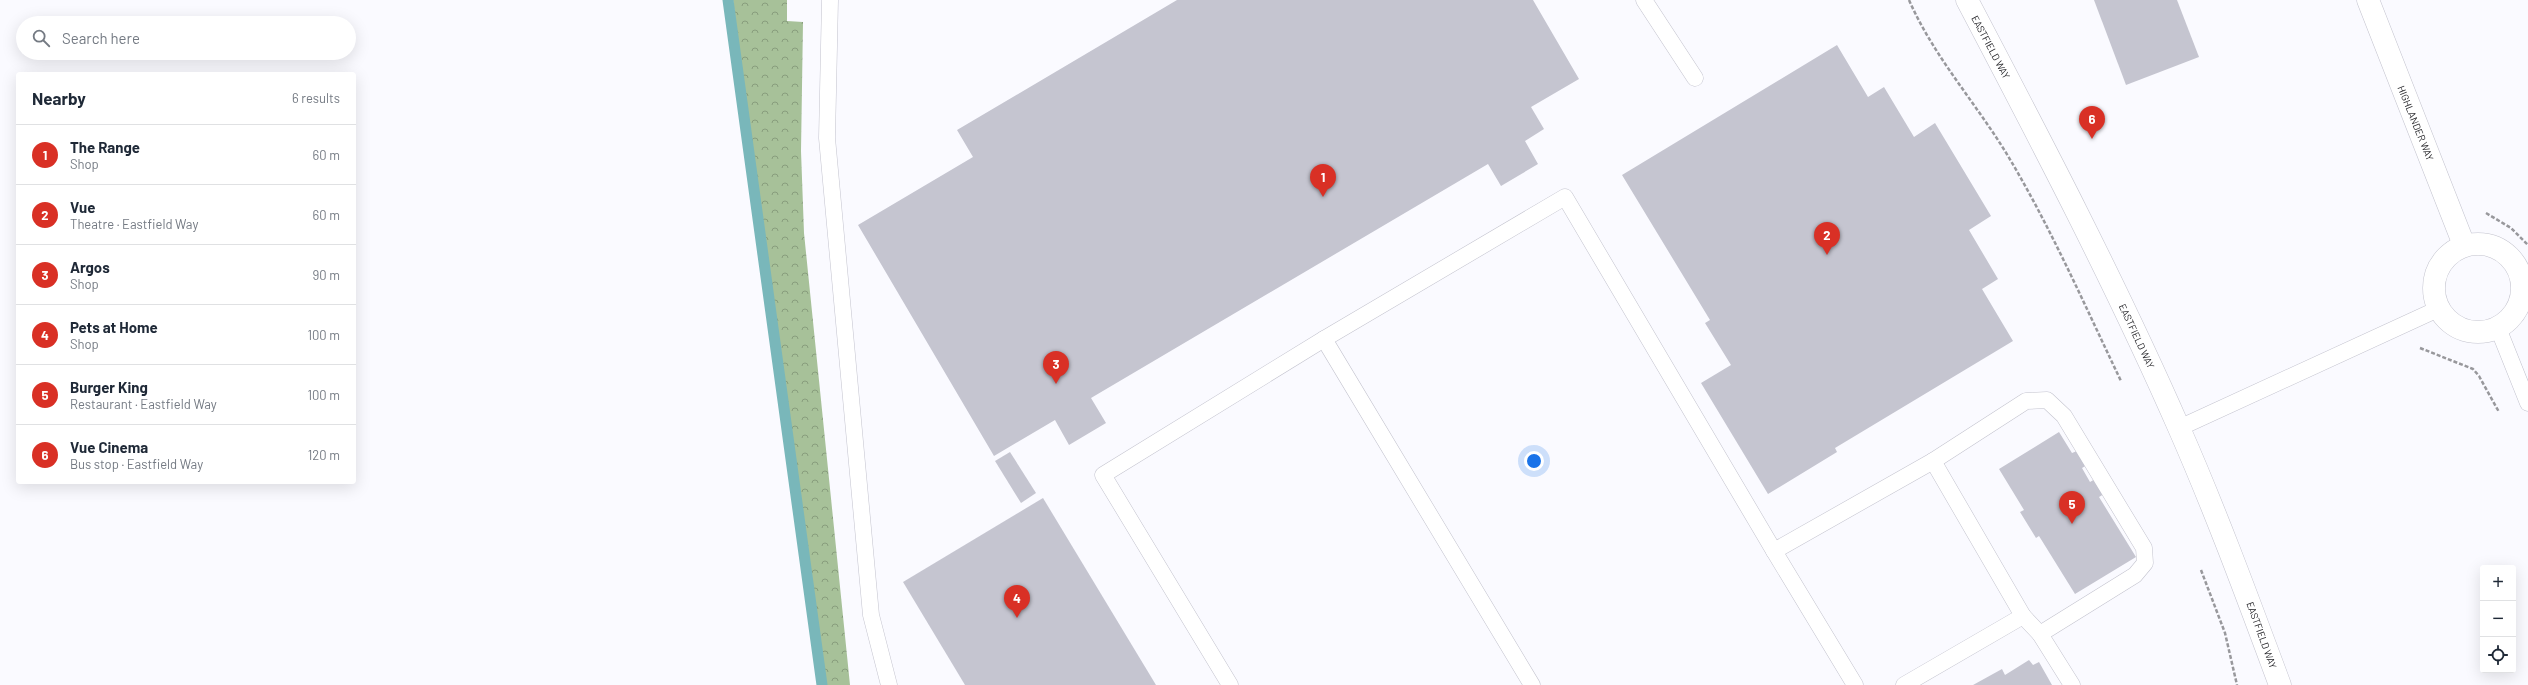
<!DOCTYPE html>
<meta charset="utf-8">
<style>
body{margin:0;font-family:Barlow,sans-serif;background:#f2f2f3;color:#1f2937}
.controls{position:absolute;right:12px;bottom:12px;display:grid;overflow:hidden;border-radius:4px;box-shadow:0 4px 16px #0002}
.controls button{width:36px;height:36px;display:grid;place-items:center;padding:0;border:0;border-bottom:1px solid #e0e1e3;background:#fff;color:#1f2937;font:20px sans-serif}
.you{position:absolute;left:1534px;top:461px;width:14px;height:14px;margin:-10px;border:3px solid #fff;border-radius:50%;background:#1a73e8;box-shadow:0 0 0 6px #1a73e833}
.badge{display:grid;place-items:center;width:26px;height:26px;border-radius:50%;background:#d93025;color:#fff;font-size:13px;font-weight:700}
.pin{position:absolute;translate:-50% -33px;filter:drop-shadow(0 1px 2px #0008)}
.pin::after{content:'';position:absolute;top:21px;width:14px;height:12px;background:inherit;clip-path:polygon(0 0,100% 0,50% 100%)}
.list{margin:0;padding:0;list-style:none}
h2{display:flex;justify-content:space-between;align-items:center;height:52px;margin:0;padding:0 16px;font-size:17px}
h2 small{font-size:13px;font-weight:400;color:#747a83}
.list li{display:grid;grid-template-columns:26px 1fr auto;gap:12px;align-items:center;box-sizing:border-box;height:60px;padding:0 16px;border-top:1px solid #e0e1e3}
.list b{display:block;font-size:15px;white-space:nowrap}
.list p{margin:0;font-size:13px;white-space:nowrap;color:#747a83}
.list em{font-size:13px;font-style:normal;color:#747a83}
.icon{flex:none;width:22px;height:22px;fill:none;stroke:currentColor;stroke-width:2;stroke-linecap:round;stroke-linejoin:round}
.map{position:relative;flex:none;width:2528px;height:685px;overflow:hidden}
.search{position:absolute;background:#fff;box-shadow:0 4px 16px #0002;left:16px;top:16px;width:340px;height:44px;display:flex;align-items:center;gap:10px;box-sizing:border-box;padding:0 14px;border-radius:22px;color:#747a83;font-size:15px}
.panel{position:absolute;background:#fff;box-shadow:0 4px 16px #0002;left:16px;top:72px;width:340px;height:412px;border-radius:4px}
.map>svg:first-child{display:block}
.forest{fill:url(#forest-crowns)}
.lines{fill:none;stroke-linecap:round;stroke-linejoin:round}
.stream{stroke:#79b7ba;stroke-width:11}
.building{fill:#c5c5d0}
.service-casing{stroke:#c3c3ce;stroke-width:17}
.minor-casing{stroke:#c3c3ce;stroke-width:23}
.path{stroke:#98989c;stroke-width:2.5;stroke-dasharray:4 2;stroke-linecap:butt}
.service{stroke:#fff;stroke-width:16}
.minor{stroke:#fff;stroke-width:22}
.labels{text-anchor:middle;stroke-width:3;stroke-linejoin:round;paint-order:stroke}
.street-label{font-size:10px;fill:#28282c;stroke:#fff}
</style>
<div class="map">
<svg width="2528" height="685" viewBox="0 0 2528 685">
<defs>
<pattern id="forest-crowns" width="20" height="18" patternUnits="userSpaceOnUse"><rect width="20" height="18" fill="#a7c199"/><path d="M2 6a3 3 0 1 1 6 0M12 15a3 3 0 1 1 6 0" fill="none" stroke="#889d7d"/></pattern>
</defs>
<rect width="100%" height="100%" fill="#fafaff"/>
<polygon class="forest" points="733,0 787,0 787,21 803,22 801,151 804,233 850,685 818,685"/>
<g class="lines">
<polyline class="stream" points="728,0 822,685"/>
</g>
<g class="building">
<polygon points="1177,0 1533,0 1579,79 1531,107 1544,129 1525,141 1538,164 1501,186 1488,164 1091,398 1106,423 1069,445 1055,420 994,456 858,225 973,157 957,130"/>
<polygon points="2094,0 2177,0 2199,57 2126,85"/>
<polygon points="1837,45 1868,97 1884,87 1914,137 1935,123 1991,216 1969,230 1998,279 1982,289 2013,341 1835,448 1837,452 1768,494 1701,383 1731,365 1705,323 1710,320 1622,175"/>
<polygon points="2059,432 2072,453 2077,451 2087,465 2082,468 2090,482 2095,479 2104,494 2099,497 2136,557 2075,594 2039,536 2036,538 2020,512 2024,510 1999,469"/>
<polygon points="1010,452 1036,493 1021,503 995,461"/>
<polygon points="1043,498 1156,685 965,685 903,582"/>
<polygon points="2029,660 2033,665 2039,662 2052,685 1973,685 2002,669 2005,675"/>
</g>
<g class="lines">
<g class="service-casing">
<g id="service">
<polyline points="830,0 827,138 871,615 889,685"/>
<polyline points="1644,0 1695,78"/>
<polyline points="2498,328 2528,403"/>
<polyline points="1324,339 1532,685"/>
<polyline points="2179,428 2438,309"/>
<polyline points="1933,461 2026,401 2047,400 2064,416 2144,548 2145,563 2135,575 2040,634"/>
<polyline points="1774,551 1933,461 2023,616 1904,685"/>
<polyline points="2023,616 2040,634 2072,685"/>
<polyline points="1230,685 1103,475 1324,339 1565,197 1774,551 1855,685"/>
</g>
</g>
<g class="minor-casing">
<g id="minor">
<path d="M1967,0C2041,141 2115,282 2179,428C2216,512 2248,599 2280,685"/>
<polyline points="2368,0 2464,245"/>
<circle cx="2478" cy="288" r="44"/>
</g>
</g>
<g class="path">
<path d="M1909,0C1934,57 1976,103 2008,156C2051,228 2085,306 2121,381"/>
<polyline points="2486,213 2511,228 2528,245"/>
<polyline points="2420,348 2473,369 2479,376 2499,412"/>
<polyline points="2201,570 2225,633 2237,685"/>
</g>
<use href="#service" class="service"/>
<use href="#minor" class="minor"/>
</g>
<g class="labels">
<g class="street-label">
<text transform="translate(1991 47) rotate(62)" y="4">EASTFIELD WAY</text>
<text transform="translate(2416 123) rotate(68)" y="4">HIGHLANDER WAY</text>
<text transform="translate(2137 336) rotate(65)" y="4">EASTFIELD WAY</text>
<text transform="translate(2262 635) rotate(70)" y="4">EASTFIELD WAY</text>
</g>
</g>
</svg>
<div class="controls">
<button>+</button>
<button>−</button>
<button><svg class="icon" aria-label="locate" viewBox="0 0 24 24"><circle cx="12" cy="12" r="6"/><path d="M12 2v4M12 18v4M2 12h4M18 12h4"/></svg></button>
</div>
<div class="you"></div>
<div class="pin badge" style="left:1323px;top:197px">1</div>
<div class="pin badge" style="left:1827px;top:255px">2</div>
<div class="pin badge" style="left:1056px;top:384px">3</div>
<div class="pin badge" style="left:1017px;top:618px">4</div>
<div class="pin badge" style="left:2072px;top:524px">5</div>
<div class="pin badge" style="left:2092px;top:139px">6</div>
<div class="search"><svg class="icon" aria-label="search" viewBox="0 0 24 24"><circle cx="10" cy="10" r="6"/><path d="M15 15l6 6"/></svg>Search here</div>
<section class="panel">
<h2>Nearby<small>6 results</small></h2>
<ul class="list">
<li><span class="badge">1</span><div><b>The Range</b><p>Shop</p></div><em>60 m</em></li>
<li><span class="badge">2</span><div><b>Vue</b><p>Theatre · Eastfield Way</p></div><em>60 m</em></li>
<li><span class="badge">3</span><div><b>Argos</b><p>Shop</p></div><em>90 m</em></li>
<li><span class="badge">4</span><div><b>Pets at Home</b><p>Shop</p></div><em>100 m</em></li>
<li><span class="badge">5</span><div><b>Burger King</b><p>Restaurant · Eastfield Way</p></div><em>100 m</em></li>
<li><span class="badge">6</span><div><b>Vue Cinema</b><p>Bus stop · Eastfield Way</p></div><em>120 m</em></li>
</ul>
</section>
</div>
